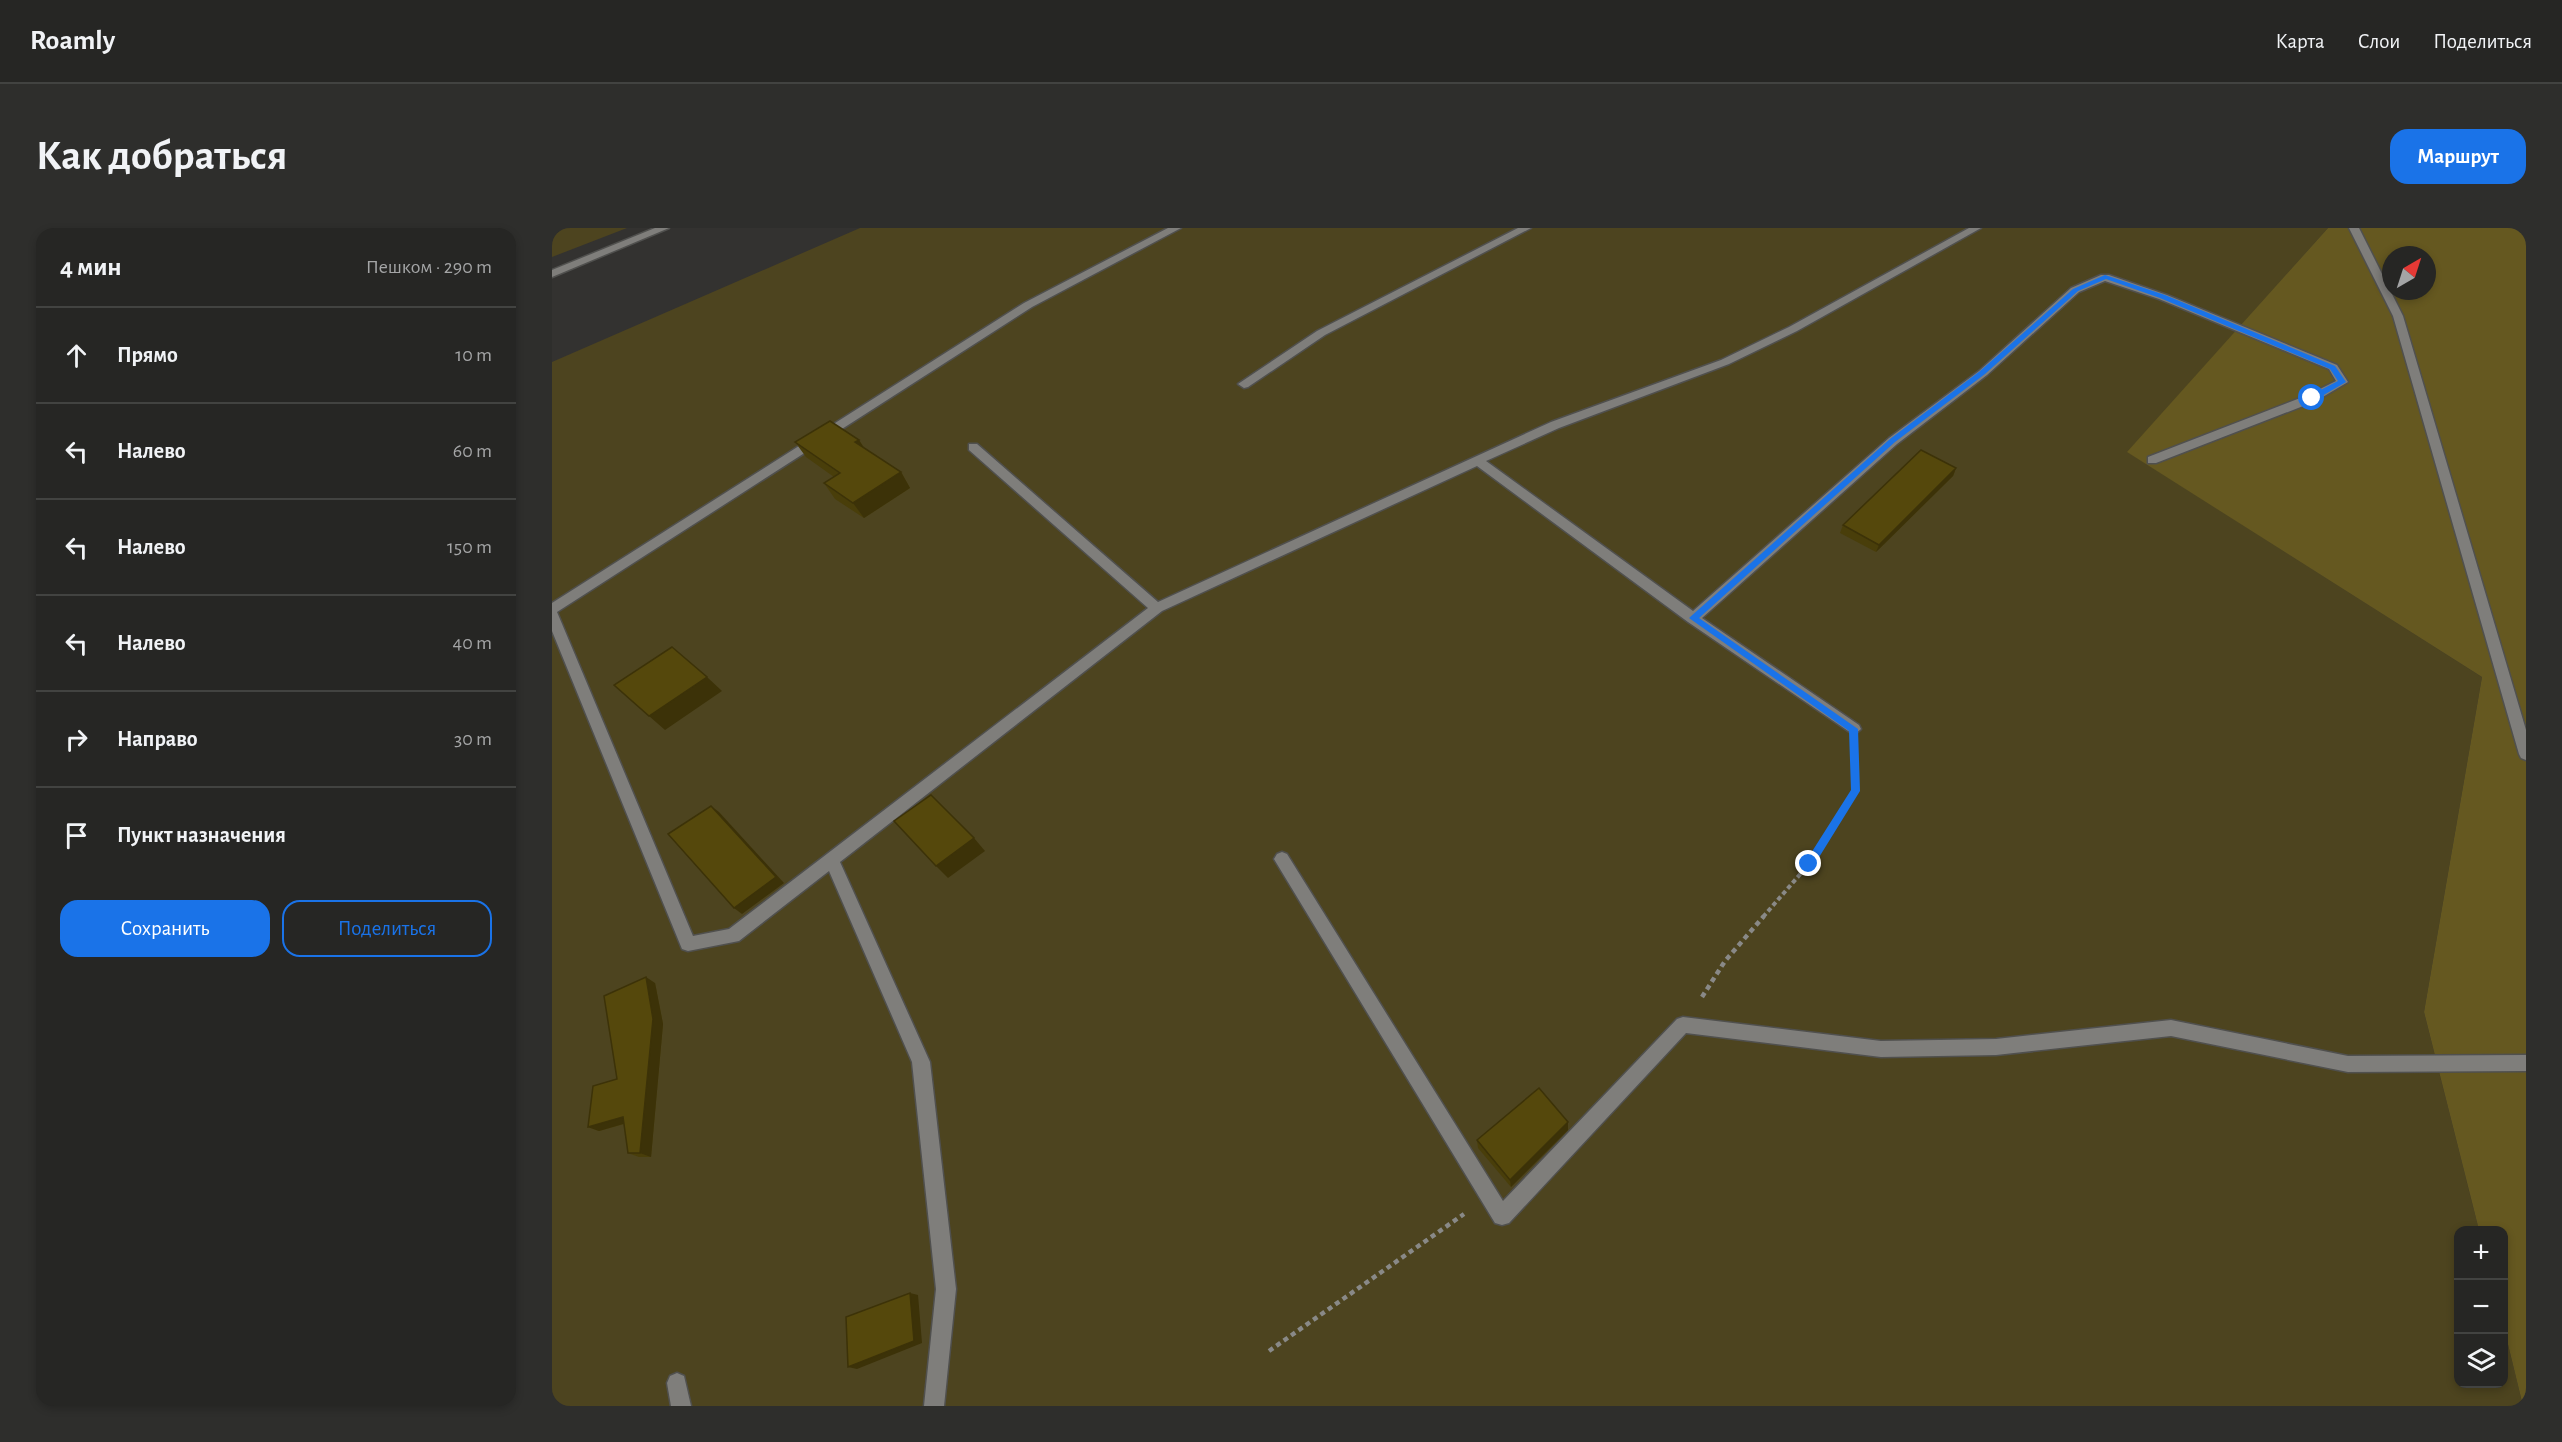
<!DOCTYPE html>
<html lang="ru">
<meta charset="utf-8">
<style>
body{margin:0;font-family:"Alegreya Sans",sans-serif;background:#2e2e2c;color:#f1f3f6}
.controls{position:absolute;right:18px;bottom:18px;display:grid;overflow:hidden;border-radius:12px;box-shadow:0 3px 9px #0003}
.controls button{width:54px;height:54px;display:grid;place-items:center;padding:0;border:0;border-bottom:2px solid #424341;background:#262624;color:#f1f3f6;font:30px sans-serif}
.compass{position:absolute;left:1830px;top:18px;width:54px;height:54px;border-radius:50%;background:#262624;box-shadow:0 3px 9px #0003;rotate:39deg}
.stop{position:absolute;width:18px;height:18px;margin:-14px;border:4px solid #1a73e8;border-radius:50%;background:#fff}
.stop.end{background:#1a73e8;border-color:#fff;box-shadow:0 2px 6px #0008}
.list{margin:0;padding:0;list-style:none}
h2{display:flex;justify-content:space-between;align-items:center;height:78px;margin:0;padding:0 24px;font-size:26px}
h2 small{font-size:20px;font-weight:400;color:#a4a5a6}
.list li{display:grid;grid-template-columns:39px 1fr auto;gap:18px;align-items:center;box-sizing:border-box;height:96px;padding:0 24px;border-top:2px solid #424341}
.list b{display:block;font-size:22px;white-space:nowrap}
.list em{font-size:20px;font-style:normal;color:#a4a5a6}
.actions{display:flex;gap:12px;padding:18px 24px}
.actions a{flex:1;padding:14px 0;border:2px solid #1a73e8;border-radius:18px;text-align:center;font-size:21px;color:#1a73e8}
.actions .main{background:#1a73e8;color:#fff}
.icon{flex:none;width:33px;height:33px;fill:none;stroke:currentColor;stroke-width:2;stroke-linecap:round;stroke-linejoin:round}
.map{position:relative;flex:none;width:1974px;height:1178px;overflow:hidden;border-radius:18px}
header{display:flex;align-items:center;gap:36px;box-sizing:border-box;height:84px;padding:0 30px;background:#262624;border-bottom:2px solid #424341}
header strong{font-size:28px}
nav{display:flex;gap:33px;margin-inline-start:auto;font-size:21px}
.intro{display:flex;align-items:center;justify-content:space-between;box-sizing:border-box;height:144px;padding:0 36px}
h1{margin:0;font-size:42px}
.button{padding:15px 27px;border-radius:18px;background:#1a73e8;color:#fff;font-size:21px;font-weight:700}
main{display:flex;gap:36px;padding:0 36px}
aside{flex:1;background:#262624;border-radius:18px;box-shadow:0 3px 9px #0003}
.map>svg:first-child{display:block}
.green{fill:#4d441f}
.forest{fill:#655820;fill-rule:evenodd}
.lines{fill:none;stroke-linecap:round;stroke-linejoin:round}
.minor-casing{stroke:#50504e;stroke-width:3}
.path-far1{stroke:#898987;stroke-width:4;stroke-dasharray:4.5 3;stroke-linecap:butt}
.path{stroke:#898987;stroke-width:4.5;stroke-dasharray:5 4;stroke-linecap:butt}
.minor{fill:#7f7e7b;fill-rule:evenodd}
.wall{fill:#493e0a}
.shaded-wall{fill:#3c3208}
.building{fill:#55480c;stroke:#3c3208;stroke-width:1.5}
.route{fill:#1a73e8}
</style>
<header>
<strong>Roamly</strong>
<nav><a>Карта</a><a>Слои</a><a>Поделиться</a></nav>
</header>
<div class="intro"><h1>Как добраться</h1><a class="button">Маршрут</a></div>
<main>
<aside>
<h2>4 мин<small>Пешком · 290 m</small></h2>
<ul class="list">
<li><svg class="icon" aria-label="ahead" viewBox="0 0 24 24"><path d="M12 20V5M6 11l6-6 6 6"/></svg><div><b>Прямо</b></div><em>10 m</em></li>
<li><svg class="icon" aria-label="left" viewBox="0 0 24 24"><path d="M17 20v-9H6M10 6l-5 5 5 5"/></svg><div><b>Налево</b></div><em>60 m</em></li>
<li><svg class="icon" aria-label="left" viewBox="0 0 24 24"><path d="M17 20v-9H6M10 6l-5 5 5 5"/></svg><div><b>Налево</b></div><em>150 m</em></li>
<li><svg class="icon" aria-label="left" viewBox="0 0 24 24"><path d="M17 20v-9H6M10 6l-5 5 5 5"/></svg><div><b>Налево</b></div><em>40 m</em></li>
<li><svg class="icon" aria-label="right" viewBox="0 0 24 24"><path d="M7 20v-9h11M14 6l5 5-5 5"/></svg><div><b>Направо</b></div><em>30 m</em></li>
<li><svg class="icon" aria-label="arrive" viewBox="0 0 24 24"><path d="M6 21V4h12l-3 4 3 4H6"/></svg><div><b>Пункт назначения</b></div></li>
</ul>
<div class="actions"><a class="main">Сохранить</a><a>Поделиться</a></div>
</aside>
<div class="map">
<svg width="1974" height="1178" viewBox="0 0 1974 1178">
<rect width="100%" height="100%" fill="#333230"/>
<g class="green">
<polygon points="0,0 75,0 0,29"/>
<polygon points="308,0 1776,0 1576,224 1930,449 1872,784 1927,1002 1906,1002 1906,1156 1952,1156 1952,1100 1971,1178 0,1178 0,134"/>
</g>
<path class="forest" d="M1776,0H1974V1178H1971L1952,1100V1002H1927L1872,784L1930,449L1575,224ZM1839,27H1875V63H1839Z"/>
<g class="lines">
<g class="minor-casing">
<g id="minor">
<polygon points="103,0 117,0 0,49 0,42"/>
<polygon points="616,0 629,0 480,79 5,384 141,708 177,701 596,380 417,222 417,216 425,216 606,374 999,194 1169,132 1237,99 1417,0 1429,0 1245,103 1177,136 1007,200 934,233 1141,383 1337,210 1427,143 1519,60 1549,47 1557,47 1615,67 1785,137 1796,154 1764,173 1604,235 1596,235 1596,229 1756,167 1784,153 1777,141 1607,71 1553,53 1527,64 1435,147 1345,216 1150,390 1307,497 1309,501 1302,507 1136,394 925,238 610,383 288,634 378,834 404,1061 392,1178 372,1178 384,1061 360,834 277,643 187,713 136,723 130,721 0,403 0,375 472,75"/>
<polygon points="966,0 979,0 773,107 696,159 692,160 686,156 765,103"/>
<polygon points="1797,0 1807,0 1851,88 1974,502 1974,532 1969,530 1967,526 1841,88"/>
<polygon points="730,624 735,626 951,973 1125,791 1131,789 1329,813 1444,811 1619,792 1796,828 1974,827 1974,843 1796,844 1619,808 1444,827 1329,829 1134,805 957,995 950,997 943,995 725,636 722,631 725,626"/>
<polygon points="125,1145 132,1148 139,1178 119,1178 115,1155 118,1148"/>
</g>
</g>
<polyline class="path-far1" points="1211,689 1257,636 1303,563 1303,528"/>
<g class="path">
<polyline points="1150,769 1173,733 1212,688"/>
<polyline points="717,1123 912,986"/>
</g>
<use href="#minor" class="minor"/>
</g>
<g class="wall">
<polygon points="307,212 312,220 349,244 358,260 312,290 283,271 272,255 282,249 254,229 243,214"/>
<polygon points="1404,240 1401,248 1324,324 1288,305 1291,297"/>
<polygon points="103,755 111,796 99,929 87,929 76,925 72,896 47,903 36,899 65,851"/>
<polygon points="1016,894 1016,902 959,959 926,920 925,912"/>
</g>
<g class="shaded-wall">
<polygon points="307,212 317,228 303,214"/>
<polygon points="1404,240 1401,248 1324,324 1327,317"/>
<polygon points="349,244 358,260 312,290 301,275"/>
<polygon points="155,449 170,463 113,502 97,488"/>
<polygon points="159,578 167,584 232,655 190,686 182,680"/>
<polygon points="422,610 433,623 396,650 384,638"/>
<polygon points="94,749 103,755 111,796 99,929 88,925"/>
<polygon points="71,889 81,893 47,903 36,899"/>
<polygon points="1016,894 1016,902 959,959 958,952"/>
<polygon points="358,1065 366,1067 370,1115 305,1141 296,1139"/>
</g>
<g class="building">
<polygon points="278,193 307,212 303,214 349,244 301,275 272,255 288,245 243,214"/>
<polygon points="1369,222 1404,240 1327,317 1291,297"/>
<polygon points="120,419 155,449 97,488 62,457"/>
<polygon points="379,567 422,610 384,638 342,593"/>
<polygon points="159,578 224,649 182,680 116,606"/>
<polygon points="94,749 101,791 88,925 76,925 71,889 36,899 41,858 65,851 52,768"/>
<polygon points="987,860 1016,894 958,952 925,912"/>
<polygon points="358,1065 362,1113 296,1139 294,1089"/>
</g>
<polygon class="route" points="1553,47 1613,67 1783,138 1794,154 1763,172 1757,172 1757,168 1786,153 1778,141 1608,70 1554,51 1526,63 1433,146 1343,214 1147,390 1306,501 1308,563 1261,639 1254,639 1254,633 1299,562 1297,503 1137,390 1338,211 1428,143 1521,61"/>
</svg>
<div class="controls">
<button>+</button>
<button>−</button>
<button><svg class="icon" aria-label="layers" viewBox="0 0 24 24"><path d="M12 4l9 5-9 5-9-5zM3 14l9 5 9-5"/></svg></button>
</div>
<svg class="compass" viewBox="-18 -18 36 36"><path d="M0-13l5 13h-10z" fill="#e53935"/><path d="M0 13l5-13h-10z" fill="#a4a5a6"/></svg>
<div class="stop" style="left:1760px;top:170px"></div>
<div class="stop end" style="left:1257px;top:636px"></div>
</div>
</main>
